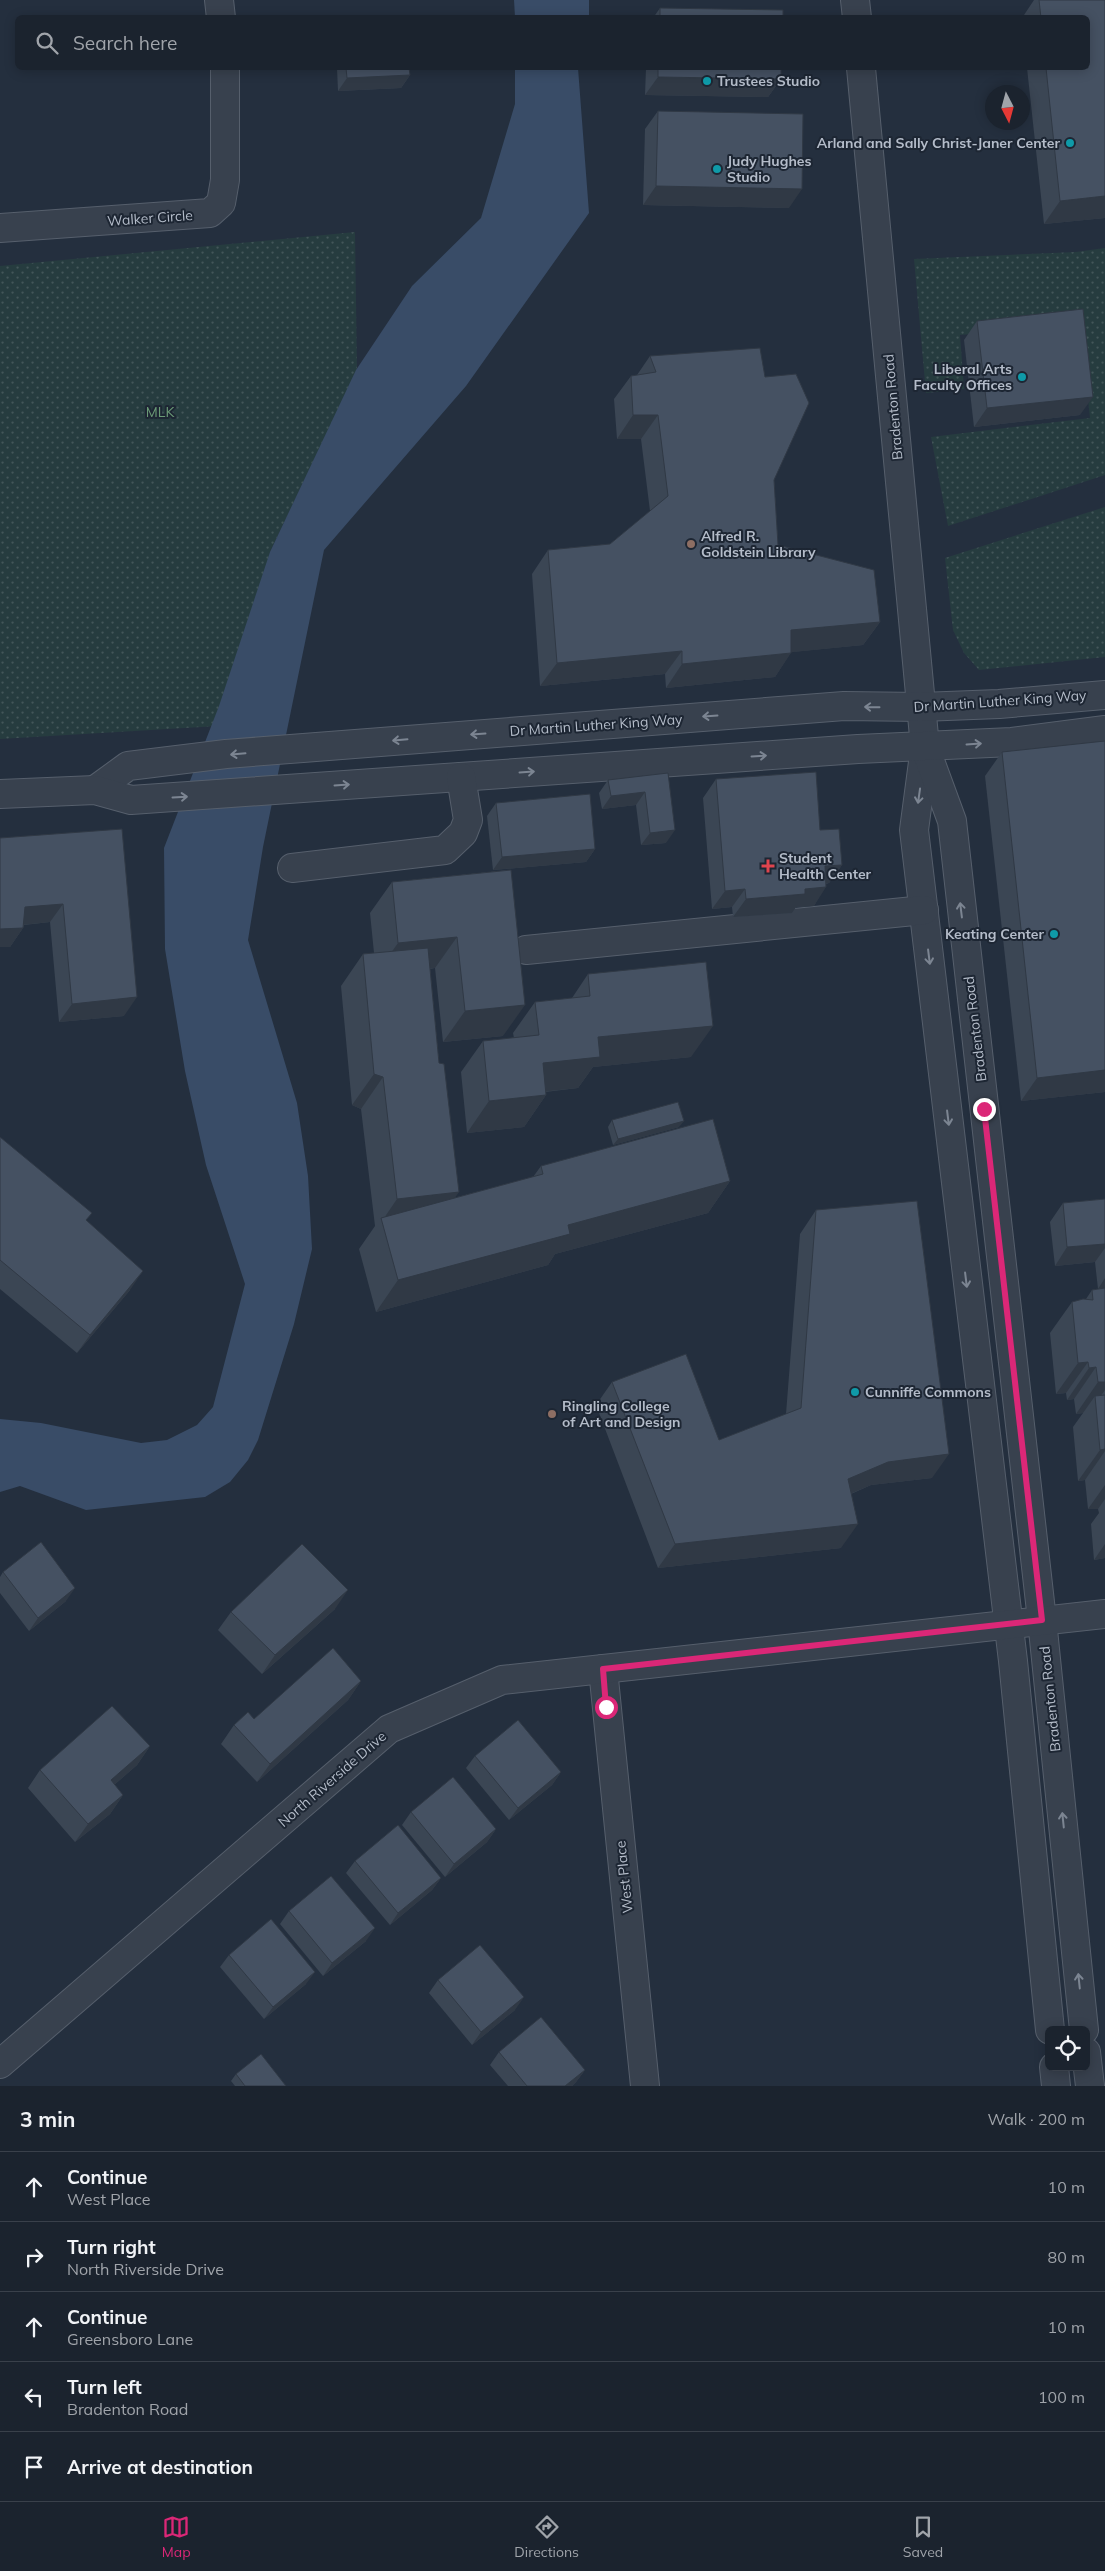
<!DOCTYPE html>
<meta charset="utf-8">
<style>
body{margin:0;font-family:Mulish,sans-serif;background:#242b36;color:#f1f3f6}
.controls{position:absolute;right:15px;bottom:15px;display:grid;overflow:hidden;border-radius:8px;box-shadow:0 2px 12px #0003}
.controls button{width:45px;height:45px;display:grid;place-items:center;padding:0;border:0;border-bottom:1px solid #39404a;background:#1b232e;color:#f1f3f6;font:25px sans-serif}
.compass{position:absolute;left:985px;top:85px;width:45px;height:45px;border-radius:50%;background:#1b232e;box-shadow:0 2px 12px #0003;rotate:174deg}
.stop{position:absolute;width:15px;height:15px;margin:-11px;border:4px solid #db2777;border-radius:50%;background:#fff}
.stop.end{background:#db2777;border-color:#fff;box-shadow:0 1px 5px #0008}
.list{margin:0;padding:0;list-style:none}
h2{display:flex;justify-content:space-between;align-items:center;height:65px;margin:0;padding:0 20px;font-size:21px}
h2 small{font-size:16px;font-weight:400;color:#a0a4aa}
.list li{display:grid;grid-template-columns:32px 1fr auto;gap:15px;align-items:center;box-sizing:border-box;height:70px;padding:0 20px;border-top:1px solid #39404a}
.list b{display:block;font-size:19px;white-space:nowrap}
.list p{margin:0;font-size:16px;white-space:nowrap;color:#a0a4aa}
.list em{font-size:16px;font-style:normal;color:#a0a4aa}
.icon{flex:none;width:28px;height:28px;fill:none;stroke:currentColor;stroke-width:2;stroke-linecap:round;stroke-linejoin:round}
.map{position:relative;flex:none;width:1105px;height:2086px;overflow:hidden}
.search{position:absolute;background:#1b232e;box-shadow:0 2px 12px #0003;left:15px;right:15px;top:15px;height:55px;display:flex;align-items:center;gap:12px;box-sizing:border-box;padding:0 18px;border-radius:8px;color:#a0a4aa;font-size:19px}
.sheet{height:415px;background:#1b232e}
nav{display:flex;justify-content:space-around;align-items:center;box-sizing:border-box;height:70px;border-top:1px solid #39404a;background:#1b232e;font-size:14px;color:#a0a4aa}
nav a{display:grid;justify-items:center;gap:2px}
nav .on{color:#db2777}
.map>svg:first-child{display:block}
.grass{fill:url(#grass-dots)}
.water{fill:#394c67}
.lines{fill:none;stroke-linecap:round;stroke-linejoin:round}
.minor-casing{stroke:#565f6c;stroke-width:30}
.minor{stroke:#38414e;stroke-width:28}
.wall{fill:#3b4654}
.shaded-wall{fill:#303945}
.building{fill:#455162;stroke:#303945}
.oneway{stroke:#7c8592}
.route{stroke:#db2777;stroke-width:6}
.culture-dot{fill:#0f9aa8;stroke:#1d2633;stroke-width:2}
.education-dot{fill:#8d6e63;stroke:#1d2633;stroke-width:2}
.health-dot{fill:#e0444e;stroke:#1d2633;stroke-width:2}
.labels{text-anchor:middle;stroke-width:4;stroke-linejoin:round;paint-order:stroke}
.poi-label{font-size:14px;font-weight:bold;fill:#b4bcc9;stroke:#1d2633;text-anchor:start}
.street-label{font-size:14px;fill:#b4bcc9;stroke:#1d2633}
.park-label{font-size:14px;fill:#6b9a76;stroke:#1d2633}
</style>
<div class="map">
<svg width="1105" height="2086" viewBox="0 0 1105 2086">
<defs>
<pattern id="grass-dots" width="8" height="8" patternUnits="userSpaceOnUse" patternTransform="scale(1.25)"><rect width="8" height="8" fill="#263c3f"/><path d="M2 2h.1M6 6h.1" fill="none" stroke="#435659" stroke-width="1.8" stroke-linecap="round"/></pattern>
</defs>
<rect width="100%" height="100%" fill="#242f3e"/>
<g class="grass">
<polygon points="355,232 357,370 270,552 235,725 0,739 0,266"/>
<polygon points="1105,248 1105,475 948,526 931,437 1090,418 1080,324 960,335 964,389 926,393 914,259 1076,252"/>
<polygon points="1105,507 1105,657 979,670 964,653 953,630 945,558"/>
</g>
<g class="water">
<polygon points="514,0 589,0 589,17 515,17"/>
<polygon points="515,68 578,68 589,213 466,386 324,550 263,847 248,940 297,1103 308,1176 312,1249 294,1324 258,1440 248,1460 230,1482 205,1497 86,1510 20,1486 0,1492 0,1419 41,1423 141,1443 167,1440 197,1425 213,1407 245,1284 206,1165 185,1071 165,949 164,848 219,706 270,552 356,370 412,286 481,218 515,104"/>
</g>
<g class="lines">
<g class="minor-casing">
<g id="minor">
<polyline points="219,0 221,18"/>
<polyline points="855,0 857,18"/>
<polyline points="861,68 925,747 914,830 1013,1661 1050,2030"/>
<polyline points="0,228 210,213 221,203 225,180 225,68"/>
<polyline points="926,750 952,821 1042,1620 1084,2030"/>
<polyline points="95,790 128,766 226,754 844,706 921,707 999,704 1105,695"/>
<polyline points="0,794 95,790 131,800 858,749 1012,742 1105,730"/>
<polyline points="292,868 445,850 463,833 468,820 461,777"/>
<polyline points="526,950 924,910"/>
<polyline points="603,1669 645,2086"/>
<polyline points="1086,2052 1090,2086"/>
<polyline points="0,2064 389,1729 502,1680 1105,1614"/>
<polyline points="1054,2067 1056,2086"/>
</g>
</g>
<use href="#minor" class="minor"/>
</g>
<g class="wall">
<polygon points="1034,0 1105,0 1105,218 1044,224 1027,68 1088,68 1088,18 1022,18"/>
<polygon points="660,8 783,18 653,18"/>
<polygon points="337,68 409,68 410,75 401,88 338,91"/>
<polygon points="646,68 781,68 781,79 768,97 645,95"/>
<polygon points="658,111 789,208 643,205 645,129"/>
<polygon points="977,321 1080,415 974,427 964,340"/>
<polygon points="650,356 774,480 778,545 880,622 863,645 791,652 775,677 666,688 665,674 540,686 532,574 548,550 610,544 650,511 641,439 617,439 614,399 631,376 637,375"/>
<polygon points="1002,752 1105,1092 1021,1101 985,776"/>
<polygon points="668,773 666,843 641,845 636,805 602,809 599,793 608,780"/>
<polygon points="716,779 820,830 842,865 829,883 826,884 814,906 796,907 792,913 733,917 732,907 712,909 703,798"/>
<polygon points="496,803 595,849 586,862 493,870 487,816"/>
<polygon points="122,829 124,1016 59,1022 50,922 24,925 23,928 10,947 0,947"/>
<polygon points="511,870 503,1036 443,1042 435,968 430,969 439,1063 454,1198 533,1177 541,1166 730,1181 708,1213 555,1254 548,1265 376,1312 359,1249 375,1226 361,1109 352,1105 341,986 363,954 374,953 370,913 392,882"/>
<polygon points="588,974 691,1057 593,1067 578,1088 545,1092 546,1095 524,1127 467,1133 461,1072 483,1041 514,1038 513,1033 535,1002 572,998"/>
<polygon points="612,1120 679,1127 613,1145 608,1127"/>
<polygon points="0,1137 86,1220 130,1290 77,1353 0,1289"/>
<polygon points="1105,1199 1105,1558 1094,1560 1091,1524 1099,1513 1098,1509 1088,1509 1085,1480 1078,1481 1073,1427 1083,1413 1076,1414 1074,1399 1067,1400 1066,1393 1056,1394 1050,1333 1072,1302 1086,1299 1092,1290 1098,1289 1095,1262 1055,1266 1050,1222 1063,1203"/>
<polygon points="816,1210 932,1478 871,1485 851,1494 841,1548 658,1568 596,1405 612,1382 719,1440 786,1414 800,1234"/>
<polygon points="3,1572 66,1601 29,1631 0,1593 0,1577"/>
<polygon points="335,1609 262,1674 218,1630 231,1612"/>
<polygon points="361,1681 348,1700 257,1782 221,1744 234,1725"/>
<polygon points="150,1746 137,1765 114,1785 123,1795 110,1814 75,1842 28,1788 40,1770"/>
<polygon points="475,1756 561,1772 552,1785 509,1820 466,1768"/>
<polygon points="411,1812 496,1829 487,1842 445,1877 402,1825"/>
<polygon points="355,1861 441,1878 432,1890 390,1925 346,1873"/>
<polygon points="289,1911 366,1941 323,1976 280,1924"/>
<polygon points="229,1955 306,1984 264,2019 220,1967"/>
<polygon points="438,1980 515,2010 472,2045 429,1993"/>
<polygon points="499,2052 585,2070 576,2082 572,2086 508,2086 490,2065"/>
<polygon points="236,2074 286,2086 235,2086 231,2081"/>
</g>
<g class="shaded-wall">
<polygon points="410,75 401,88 338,91 347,78"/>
<polygon points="658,77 781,79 768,97 645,95"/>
<polygon points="656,186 802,189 789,208 643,205"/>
<polygon points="1105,196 1105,218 1044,224 1060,201"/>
<polygon points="1093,397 1080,415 974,427 987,408"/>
<polygon points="633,415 658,415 641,439 617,439"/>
<polygon points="880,622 863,645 774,654 791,630"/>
<polygon points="682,651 665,674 540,686 557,663"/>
<polygon points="791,653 775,677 666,688 682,664"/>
<polygon points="645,792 636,805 602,809 611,796"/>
<polygon points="675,830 666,843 641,845 650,833"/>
<polygon points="595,849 586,862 493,870 502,857"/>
<polygon points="842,865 829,883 812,885 825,866"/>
<polygon points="826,887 814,906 796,907 792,913 733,917 746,899 805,889"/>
<polygon points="745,889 732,907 712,909 725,891"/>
<polygon points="63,904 50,922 12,926 25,907"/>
<polygon points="23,928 10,947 0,947 0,929"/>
<polygon points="457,937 435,968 376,974 398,943"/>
<polygon points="137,997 124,1016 59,1022 72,1004"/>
<polygon points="525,1005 503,1036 443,1042 465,1011"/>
<polygon points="713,1026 691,1057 593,1067 578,1088 521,1094 543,1063 598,1037"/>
<polygon points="1105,1070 1105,1092 1021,1101 1037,1078"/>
<polygon points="374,1074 383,1077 361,1109 352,1105"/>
<polygon points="546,1095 524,1127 467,1133 489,1101"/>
<polygon points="684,1121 679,1127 613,1145 618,1139"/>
<polygon points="730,1181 708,1213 555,1254 548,1265 376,1312 398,1280 568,1225"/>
<polygon points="459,1192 437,1223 382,1221 397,1199"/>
<polygon points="1105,1244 1105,1248 1095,1262 1055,1266 1067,1247"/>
<polygon points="143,1271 130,1290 77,1353 90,1335"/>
<polygon points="1105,1278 1105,1288 1098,1289"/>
<polygon points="1088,1362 1066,1393 1056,1394 1078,1363"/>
<polygon points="1096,1367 1074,1399 1067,1400 1089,1368"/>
<polygon points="1098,1382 1105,1382 1105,1390 1095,1404 1095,1396 1083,1413 1076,1414"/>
<polygon points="1105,1449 1105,1451 1085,1480 1078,1481 1100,1450"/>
<polygon points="949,1454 932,1478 871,1485 831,1502 848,1479 888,1462"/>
<polygon points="1105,1485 1105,1499 1098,1509 1088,1509"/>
<polygon points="858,1524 841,1548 658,1568 675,1544"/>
<polygon points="1105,1544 1105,1558 1094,1560"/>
<polygon points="75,1588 66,1601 29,1631 38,1618"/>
<polygon points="348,1590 335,1609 262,1674 275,1655"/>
<polygon points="361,1681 348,1700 257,1782 270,1764"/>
<polygon points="150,1746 137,1765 98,1799 111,1780"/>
<polygon points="561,1772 552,1785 509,1820 518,1808"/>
<polygon points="123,1795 110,1814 75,1842 88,1824"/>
<polygon points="496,1829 487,1842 445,1877 454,1864"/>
<polygon points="441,1878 432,1890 390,1925 398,1913"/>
<polygon points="375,1928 366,1941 323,1976 332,1963"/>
<polygon points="315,1972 306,1984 264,2019 273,2007"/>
<polygon points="524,1997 515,2010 472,2045 481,2032"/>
<polygon points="585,2070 576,2082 572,2086 565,2086"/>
</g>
<g class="building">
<polygon points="1039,0 1105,0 1105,196 1060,201 1046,68 1088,68 1088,18 1041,18"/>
<polygon points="660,8 783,10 783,18 660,18"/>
<polygon points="346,68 409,68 410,75 347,78"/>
<polygon points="658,68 781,68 781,79 658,77"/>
<polygon points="658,111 803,114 802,189 656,186"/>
<polygon points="1083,309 1093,397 987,408 977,321"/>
<polygon points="760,348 765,377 796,374 809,403 774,480 778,545 874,570 880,622 791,630 791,653 682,664 682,651 557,663 548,550 610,544 668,496 658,415 633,415 631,376 656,372 650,356"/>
<polygon points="1105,741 1105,1070 1037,1078 1002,752"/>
<polygon points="816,772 820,830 839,829 842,865 825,866 826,887 805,889 805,894 746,899 745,889 725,891 716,779"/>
<polygon points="668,773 675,830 650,833 645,792 611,796 608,780"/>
<polygon points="590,794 595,849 502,857 496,803"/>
<polygon points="122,829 137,997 72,1004 63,904 25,907 23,928 0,929 0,838"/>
<polygon points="511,870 525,1005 465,1011 457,937 398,943 392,882"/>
<polygon points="428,948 439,1063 444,1064 459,1192 397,1199 383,1077 374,1074 363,954"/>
<polygon points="706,962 713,1026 598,1037 600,1057 543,1063 546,1095 489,1101 483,1041 539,1035 535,1002 590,996 588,974"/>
<polygon points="678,1102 684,1121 618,1139 612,1120"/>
<polygon points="713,1119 730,1181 568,1225 570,1234 398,1280 381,1218 543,1174 541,1166"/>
<polygon points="0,1137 92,1213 86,1220 143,1271 90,1335 0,1260"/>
<polygon points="1105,1199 1105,1244 1067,1247 1063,1203"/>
<polygon points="917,1201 949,1454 888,1462 848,1479 858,1524 675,1544 612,1382 686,1354 719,1440 801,1408 816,1210"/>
<polygon points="1105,1288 1105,1382 1098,1382 1096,1367 1089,1368 1088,1362 1078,1363 1072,1302 1083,1299 1093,1300 1092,1290"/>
<polygon points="1105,1395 1105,1449 1100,1450 1095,1396"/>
<polygon points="41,1542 75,1588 38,1618 3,1572"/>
<polygon points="302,1544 348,1590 275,1655 231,1612"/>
<polygon points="333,1648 361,1681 270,1764 234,1725 248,1712 254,1719"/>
<polygon points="112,1706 150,1746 111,1780 123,1795 88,1824 40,1770"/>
<polygon points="518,1720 561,1772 518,1808 475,1756"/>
<polygon points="453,1777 496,1829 454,1864 411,1812"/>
<polygon points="398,1825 441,1878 398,1913 355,1861"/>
<polygon points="331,1876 375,1928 332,1963 289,1911"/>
<polygon points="271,1919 315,1972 273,2007 229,1955"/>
<polygon points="480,1945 524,1997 481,2032 438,1980"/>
<polygon points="541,2017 585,2070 565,2086 527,2086 499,2052"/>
<polygon points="261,2054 286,2086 245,2086 236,2074"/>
</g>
<defs><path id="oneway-shaft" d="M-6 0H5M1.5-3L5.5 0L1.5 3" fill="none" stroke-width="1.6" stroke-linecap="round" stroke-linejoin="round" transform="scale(1.25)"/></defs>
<g class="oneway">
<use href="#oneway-shaft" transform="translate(872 707) rotate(-179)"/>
<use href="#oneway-shaft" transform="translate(710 716) rotate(176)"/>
<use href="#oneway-shaft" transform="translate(478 734) rotate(176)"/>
<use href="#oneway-shaft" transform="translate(400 740) rotate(175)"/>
<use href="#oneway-shaft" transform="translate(974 744) rotate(-4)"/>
<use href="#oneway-shaft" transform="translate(238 754) rotate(175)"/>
<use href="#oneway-shaft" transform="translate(759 756) rotate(-4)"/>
<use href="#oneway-shaft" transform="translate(527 772) rotate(-4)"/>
<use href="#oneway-shaft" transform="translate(342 785) rotate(-4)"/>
<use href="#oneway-shaft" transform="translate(919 796) rotate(98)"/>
<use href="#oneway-shaft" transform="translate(180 797) rotate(-3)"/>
<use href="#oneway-shaft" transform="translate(961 910) rotate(-97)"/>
<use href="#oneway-shaft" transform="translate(929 957) rotate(83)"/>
<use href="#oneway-shaft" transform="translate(948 1118) rotate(83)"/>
<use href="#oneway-shaft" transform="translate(966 1280) rotate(83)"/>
<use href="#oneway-shaft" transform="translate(1063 1820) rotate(-96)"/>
<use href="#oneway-shaft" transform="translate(1079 1981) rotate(-96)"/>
</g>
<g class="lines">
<polyline class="route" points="606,1707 603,1669 1042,1620 984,1109"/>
</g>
<g class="culture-dot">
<circle cx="707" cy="81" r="5"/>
<circle cx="1070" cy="143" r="5"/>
<circle cx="717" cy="169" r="5"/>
<circle cx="1022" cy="377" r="5"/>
<circle cx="1054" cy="934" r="5"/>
<circle cx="855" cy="1392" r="5"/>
</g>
<g class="education-dot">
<circle cx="691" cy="544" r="5"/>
<circle cx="552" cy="1414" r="5"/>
</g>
<path class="health-dot" d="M765.5 858.5h5v5h5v5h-5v5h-5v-5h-5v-5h5z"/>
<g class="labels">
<g class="poi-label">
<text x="717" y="86">Trustees Studio</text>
<text x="1060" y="148" text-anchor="end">Arland and Sally Christ-Janer Center</text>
<text x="727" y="166">Judy Hughes<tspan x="727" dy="16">Studio</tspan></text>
<text x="1012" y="374" text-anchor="end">Liberal Arts<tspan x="1012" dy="16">Faculty Offices</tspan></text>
<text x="701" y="541">Alfred R.<tspan x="701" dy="16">Goldstein Library</tspan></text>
<text x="779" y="863">Student<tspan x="779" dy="16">Health Center</tspan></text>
<text x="1044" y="939" text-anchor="end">Keating Center</text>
<text x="865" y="1397">Cunniffe Commons</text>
<text x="562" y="1411">Ringling College<tspan x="562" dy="16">of Art and Design</tspan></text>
</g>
<g class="street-label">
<text transform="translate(150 218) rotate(-4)" y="5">Walker Circle</text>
<text transform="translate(893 407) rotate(-95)" y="5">Bradenton Road</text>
<text transform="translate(1000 701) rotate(-4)" y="5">Dr Martin Luther King Way</text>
<text transform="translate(596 725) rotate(-4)" y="5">Dr Martin Luther King Way</text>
<text transform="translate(975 1029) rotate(-97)" y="5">Bradenton Road</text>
<text transform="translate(1050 1699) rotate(-96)" y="5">Bradenton Road</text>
<text transform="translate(332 1779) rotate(-41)" y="5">North Riverside Drive</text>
<text transform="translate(624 1877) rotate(-96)" y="5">West Place</text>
</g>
<g class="park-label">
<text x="160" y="417">MLK</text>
</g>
</g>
</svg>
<div class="controls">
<button><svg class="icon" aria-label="locate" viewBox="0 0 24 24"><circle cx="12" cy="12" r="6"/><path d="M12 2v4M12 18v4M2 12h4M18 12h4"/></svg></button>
</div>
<svg class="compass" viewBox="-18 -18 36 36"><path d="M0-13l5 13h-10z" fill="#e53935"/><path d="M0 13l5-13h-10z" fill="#a0a4aa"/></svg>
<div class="stop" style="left:606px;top:1707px"></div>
<div class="stop end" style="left:984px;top:1109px"></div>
<div class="search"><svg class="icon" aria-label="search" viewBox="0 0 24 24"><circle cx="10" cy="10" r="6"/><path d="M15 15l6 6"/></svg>Search here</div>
</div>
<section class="sheet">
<h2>3 min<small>Walk · 200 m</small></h2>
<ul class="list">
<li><svg class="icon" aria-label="ahead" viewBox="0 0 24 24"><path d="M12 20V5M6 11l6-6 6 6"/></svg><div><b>Continue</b><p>West Place</p></div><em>10 m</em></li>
<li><svg class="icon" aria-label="right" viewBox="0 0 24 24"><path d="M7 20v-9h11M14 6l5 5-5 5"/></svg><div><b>Turn right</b><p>North Riverside Drive</p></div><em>80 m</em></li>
<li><svg class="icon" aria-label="ahead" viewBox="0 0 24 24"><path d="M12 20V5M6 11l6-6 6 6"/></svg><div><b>Continue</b><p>Greensboro Lane</p></div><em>10 m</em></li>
<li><svg class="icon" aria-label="left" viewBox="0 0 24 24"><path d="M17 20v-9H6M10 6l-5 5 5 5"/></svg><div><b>Turn left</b><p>Bradenton Road</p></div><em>100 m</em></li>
<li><svg class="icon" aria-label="arrive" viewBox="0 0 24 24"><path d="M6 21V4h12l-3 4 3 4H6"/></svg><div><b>Arrive at destination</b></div></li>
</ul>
</section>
<nav>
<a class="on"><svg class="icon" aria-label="map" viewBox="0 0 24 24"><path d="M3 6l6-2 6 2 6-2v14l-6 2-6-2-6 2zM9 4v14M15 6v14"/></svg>Map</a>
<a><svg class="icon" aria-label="directions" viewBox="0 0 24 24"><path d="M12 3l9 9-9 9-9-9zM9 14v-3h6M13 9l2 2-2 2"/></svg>Directions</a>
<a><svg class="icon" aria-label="saved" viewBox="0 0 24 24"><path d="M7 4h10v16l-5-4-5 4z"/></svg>Saved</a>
</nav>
